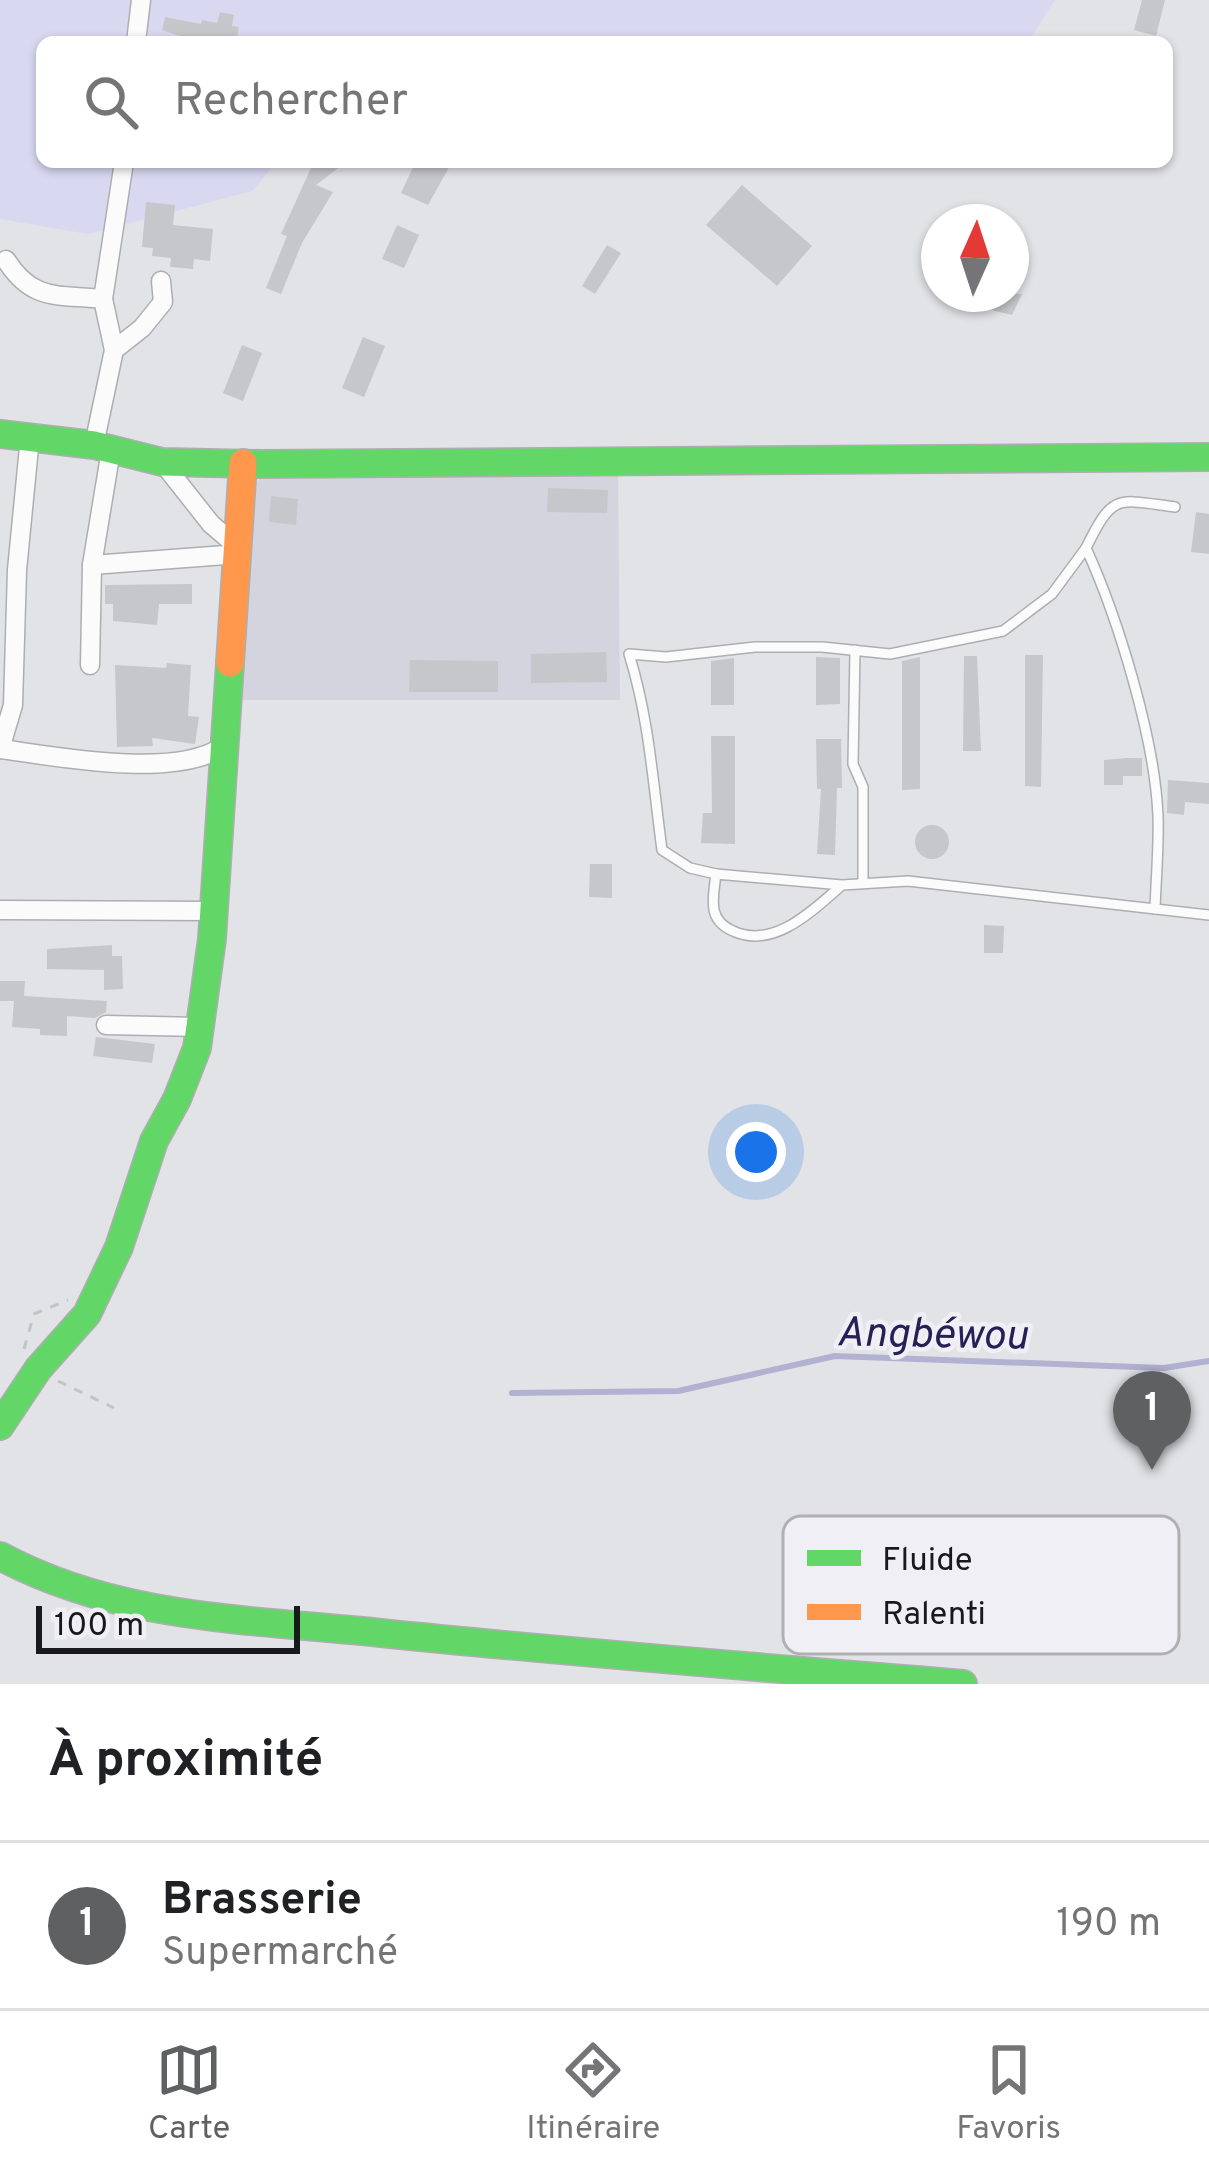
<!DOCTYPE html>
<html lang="fr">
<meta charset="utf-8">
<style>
body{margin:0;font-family:Overpass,sans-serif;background:#f2f2f2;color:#202124}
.compass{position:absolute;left:921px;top:204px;width:108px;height:108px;border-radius:50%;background:#fff;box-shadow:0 3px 9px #0004;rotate:3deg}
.scale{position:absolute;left:36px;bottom:30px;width:264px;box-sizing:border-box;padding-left:12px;border:6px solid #19191b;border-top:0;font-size:33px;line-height:42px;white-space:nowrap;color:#19191b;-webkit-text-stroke:9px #efeff5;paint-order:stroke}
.you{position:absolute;left:756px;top:1152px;width:42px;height:42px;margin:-30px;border:9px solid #fff;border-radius:50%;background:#1a73e8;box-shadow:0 0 0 18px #1a73e833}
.badge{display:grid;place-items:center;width:78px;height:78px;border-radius:50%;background:#5f6062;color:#fff;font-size:39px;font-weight:700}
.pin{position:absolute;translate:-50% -99px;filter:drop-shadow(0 3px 6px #0008)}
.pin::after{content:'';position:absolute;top:63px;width:42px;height:36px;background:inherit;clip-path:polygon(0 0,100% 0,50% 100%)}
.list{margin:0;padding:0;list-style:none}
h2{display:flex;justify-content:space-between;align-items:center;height:156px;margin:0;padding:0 48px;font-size:51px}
h2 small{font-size:39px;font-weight:400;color:#757577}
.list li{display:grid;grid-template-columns:78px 1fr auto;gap:36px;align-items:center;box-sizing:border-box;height:168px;padding:0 48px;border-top:3px solid #e0e0e0}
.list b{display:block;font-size:45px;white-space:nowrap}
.list p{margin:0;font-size:39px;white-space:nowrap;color:#757577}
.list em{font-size:39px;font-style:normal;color:#757577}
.icon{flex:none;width:66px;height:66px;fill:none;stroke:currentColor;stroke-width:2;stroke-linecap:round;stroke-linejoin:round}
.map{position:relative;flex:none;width:1209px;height:1684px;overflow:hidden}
.search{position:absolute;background:#fff;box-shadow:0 3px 9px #0004;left:36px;right:36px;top:36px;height:132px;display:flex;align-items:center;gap:30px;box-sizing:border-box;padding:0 42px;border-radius:18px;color:#757577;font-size:45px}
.sheet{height:324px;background:#fff}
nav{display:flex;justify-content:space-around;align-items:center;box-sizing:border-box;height:168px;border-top:3px solid #e0e0e0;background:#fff;font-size:33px;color:#757577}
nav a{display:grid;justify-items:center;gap:6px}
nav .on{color:#5f6062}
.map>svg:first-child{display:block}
.built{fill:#d3d4dd}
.green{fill:#d8d9f1}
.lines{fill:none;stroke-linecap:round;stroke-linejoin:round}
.stream{stroke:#b1b2d1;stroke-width:6}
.building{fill:#c6c7ca}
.lane-casing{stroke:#adaeb1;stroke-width:12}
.street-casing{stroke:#adaeb1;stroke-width:21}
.fast-casing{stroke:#adaeb1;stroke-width:30}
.slow-casing{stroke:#adaeb1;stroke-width:30}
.path{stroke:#c4c4c4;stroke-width:3;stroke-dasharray:9 9;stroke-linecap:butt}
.lane{stroke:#fbfbfb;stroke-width:9}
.street{stroke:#fbfbfb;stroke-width:18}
.fast{stroke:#63d668;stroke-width:27}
.slow{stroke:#ff974d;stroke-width:27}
.labels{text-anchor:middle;stroke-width:9;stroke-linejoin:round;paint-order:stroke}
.water-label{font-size:42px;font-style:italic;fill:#272055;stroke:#efeff5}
.key{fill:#efeff5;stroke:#afafb4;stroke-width:3}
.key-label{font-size:33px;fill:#19191b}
</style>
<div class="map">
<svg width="1209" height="1684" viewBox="0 0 1209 1684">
<rect width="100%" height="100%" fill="#e2e3e7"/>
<polygon class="built" points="618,462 620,700 236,700 247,496 265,471"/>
<polygon class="green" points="0,0 1055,0 1028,42 42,42 42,162 276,162 253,191 88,234 0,219"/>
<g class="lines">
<polyline class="stream" points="512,1393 678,1391 835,1356 1164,1368 1209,1361"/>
</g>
<g class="building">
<polygon points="1142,0 1165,0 1156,36 1134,30"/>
<polygon points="220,12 234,15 232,26 239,27 236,42 197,42 162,30 165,17 201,24 202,20 217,23"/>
<polygon points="310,162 346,162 316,185 333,192 302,243 281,294 266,288 287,236 281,234 311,168"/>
<polygon points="425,162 452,162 428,205 401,193 415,163 423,167"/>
<polygon points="742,185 812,246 777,286 706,225"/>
<polygon points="146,202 175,205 173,225 213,229 210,261 194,259 193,269 170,267 171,258 152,256 153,248 142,247"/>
<polygon points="397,225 419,235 404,268 382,259"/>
<polygon points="607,245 621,253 595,294 582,286"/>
<polygon points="978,294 1022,294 1012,315 987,309 989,301 977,297"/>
<polygon points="363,337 385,346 364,397 342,388"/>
<polygon points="242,345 262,353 243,401 223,393"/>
<polygon points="548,488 608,490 607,513 547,512"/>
<polygon points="271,496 298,499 296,525 269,522"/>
<polygon points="1196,512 1209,514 1209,554 1191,552"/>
<polygon points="192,584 192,604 159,604 157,625 113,621 113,604 105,604 105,585"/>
<polygon points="606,652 607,682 531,683 531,654"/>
<polygon points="1025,655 1043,655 1041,787 1025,786"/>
<polygon points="964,656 977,656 981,751 963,751"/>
<polygon points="816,657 840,658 840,704 816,705"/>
<polygon points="920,657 920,789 902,790 902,661"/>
<polygon points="734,658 734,705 711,705 711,661"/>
<polygon points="410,660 498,661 498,692 409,692"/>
<polygon points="167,663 191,665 188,716 199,717 195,744 152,738 153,746 117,747 115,665 166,668"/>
<polygon points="711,736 735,736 735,844 701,843 703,813 712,813"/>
<polygon points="816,739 841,739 842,788 837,788 835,855 817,854 821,789 817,789"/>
<polygon points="1127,758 1142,758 1142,776 1123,776 1123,785 1104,785 1104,760"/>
<polygon points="1168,780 1209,783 1209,804 1185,802 1184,815 1167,813"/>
<circle cx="932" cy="842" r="17"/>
<polygon points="590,864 612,864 612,898 589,897"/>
<polygon points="984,925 1004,926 1003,953 984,953"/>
<polygon points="112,945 112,956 122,956 123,989 104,990 104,970 47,969 47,949"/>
<polygon points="0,981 25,981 24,996 107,1001 106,1012 95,1018 67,1016 67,1036 40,1035 40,1029 12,1027 14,1001 0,1001"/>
<polygon points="96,1037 155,1044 152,1063 93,1056"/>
</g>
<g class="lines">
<g class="lane-casing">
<g id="lane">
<polyline points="855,650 853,764 863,787 863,883"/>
<path d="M716,874L690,868L662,850C653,783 649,718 629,654L666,657L755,647H822L890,654L1003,631L1052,594L1086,548"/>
<path d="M842,885C813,910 774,950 733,931C707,920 713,899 716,874L842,885L908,881L1209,915"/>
<path d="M1155,909C1156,878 1159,847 1158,816C1155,739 1118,618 1086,548C1113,493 1116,499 1175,507"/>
</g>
</g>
<g class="street-casing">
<g id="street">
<polyline points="136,42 141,0"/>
<path d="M6,260C33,302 57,294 103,299"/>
<polyline points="114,350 142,328 163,302 161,281"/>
<polyline points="94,445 114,350 103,299 124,162"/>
<polyline points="162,462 211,524 239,548"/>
<polyline points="92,565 239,554"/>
<polyline points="90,665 92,565 111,450"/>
<polyline points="0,749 13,705 17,570 30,437"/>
<path d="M1,749C57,757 174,779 222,747"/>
<polyline points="0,910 213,911"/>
<polyline points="106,1025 201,1027"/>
</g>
</g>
<g class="fast-casing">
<g id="fast">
<polyline points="0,434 94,445 162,462 260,464 1209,457"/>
<polyline points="0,1426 38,1369 87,1314 119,1247 154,1141 177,1099 197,1048 212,939 230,663"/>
<path d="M0,1556C119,1620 250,1619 381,1633C575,1653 769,1668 963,1684"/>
</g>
</g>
<g class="slow-casing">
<polyline id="slow" points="230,663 243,463"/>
</g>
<g class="path">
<polyline points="24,1349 34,1314 68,1300"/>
<polyline points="58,1381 114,1408"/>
</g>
<use href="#lane" class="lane"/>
<use href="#street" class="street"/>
<use href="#fast" class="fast"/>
<use href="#slow" class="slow"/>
</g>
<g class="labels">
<g class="water-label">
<text transform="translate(932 1332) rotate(1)" y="15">Angbéwou</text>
</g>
</g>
<rect x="783" y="1516" width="396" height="138" rx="18" class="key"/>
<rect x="807" y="1550" width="54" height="16" fill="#63d668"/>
<rect x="807" y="1604" width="54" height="16" fill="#ff974d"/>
<g class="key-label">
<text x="882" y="1570">Fluide</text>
<text x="882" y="1624">Ralenti</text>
</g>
</svg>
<svg class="compass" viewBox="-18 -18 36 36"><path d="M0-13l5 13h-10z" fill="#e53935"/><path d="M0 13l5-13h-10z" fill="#757577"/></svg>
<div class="scale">100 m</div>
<div class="you"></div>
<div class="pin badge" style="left:1152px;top:1470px">1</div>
<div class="search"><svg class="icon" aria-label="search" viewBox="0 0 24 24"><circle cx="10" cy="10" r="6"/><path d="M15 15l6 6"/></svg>Rechercher</div>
</div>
<section class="sheet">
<h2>À proximité<small></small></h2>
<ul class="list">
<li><span class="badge">1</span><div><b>Brasserie</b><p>Supermarché</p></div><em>190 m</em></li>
</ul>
</section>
<nav>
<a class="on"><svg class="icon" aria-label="map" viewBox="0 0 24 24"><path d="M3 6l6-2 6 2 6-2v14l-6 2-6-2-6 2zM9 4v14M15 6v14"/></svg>Carte</a>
<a><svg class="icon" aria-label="directions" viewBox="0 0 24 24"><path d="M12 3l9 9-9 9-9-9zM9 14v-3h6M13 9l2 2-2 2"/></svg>Itinéraire</a>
<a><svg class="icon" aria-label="saved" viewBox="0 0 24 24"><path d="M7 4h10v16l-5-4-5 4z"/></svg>Favoris</a>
</nav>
